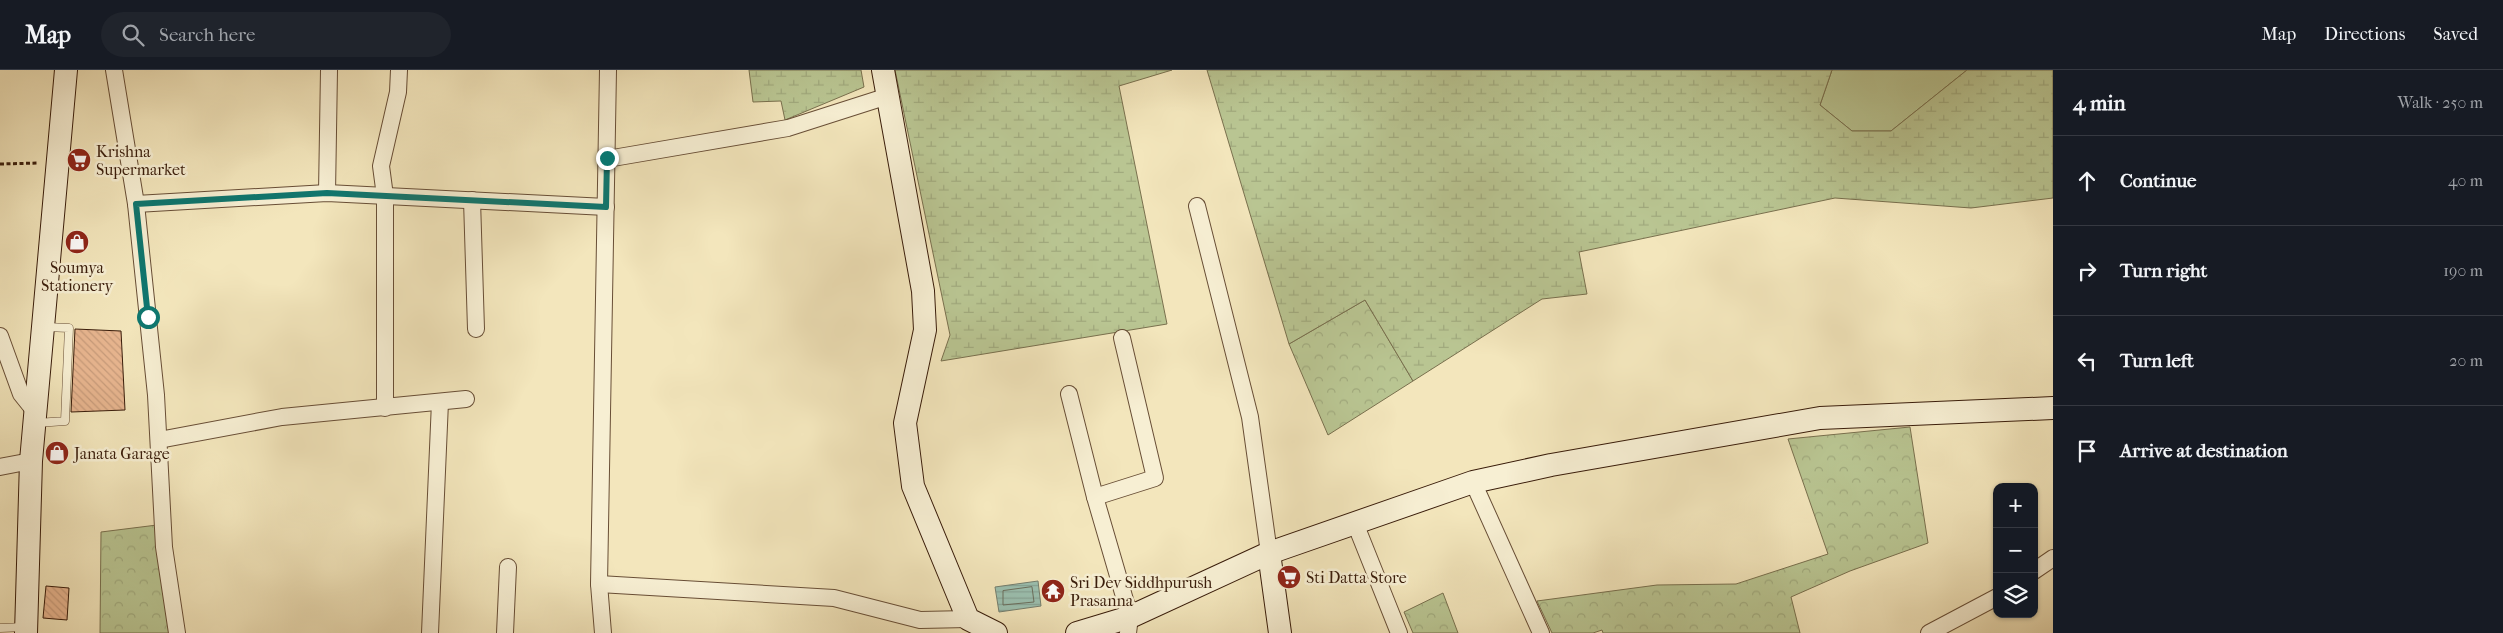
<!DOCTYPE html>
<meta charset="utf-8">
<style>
body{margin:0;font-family:"IM FELL French Canon",serif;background:#20242c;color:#f1f3f6}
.controls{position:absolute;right:15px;bottom:15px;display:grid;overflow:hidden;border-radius:10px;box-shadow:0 1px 4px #0004}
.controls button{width:45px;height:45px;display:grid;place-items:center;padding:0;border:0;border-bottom:1px solid #363941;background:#171b24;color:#f1f3f6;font:25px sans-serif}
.stop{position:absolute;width:15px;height:15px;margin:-11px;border:4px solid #0f766e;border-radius:50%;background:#fff}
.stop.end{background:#0f766e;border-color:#fff;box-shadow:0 1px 5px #0008}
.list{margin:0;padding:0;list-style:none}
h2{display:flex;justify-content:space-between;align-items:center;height:65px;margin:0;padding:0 20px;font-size:21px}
h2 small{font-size:16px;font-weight:400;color:#9ea1a6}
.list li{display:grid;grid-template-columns:32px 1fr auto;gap:15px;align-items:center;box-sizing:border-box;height:90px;padding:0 20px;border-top:1px solid #363941}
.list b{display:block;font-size:19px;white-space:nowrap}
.list em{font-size:16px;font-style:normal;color:#9ea1a6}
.icon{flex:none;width:28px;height:28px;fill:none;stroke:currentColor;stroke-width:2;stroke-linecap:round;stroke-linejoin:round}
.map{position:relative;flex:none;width:2053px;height:563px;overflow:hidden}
header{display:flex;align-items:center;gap:30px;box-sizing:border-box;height:70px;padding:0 25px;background:#171b24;border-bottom:1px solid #363941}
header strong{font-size:24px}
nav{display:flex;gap:28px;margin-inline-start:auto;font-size:18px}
.search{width:350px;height:45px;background:#20242c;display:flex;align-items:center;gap:12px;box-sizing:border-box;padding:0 18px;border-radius:28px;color:#9ea1a6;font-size:19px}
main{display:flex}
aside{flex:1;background:#171b24}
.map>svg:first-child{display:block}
.grass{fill:#b9c592;stroke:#79704e}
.forest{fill:url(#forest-crowns);stroke:#79704e}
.wetland{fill:url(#wetland-marsh);stroke:#79704e}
.water{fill:url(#water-rules);stroke:#747e6e}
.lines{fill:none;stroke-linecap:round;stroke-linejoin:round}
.shore{stroke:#6a6e5d;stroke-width:1}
.building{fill:url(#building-back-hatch);stroke:#391c0a}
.lane-casing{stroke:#684e36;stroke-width:9}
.street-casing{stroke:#684e36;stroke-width:18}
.secondary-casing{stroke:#391c0a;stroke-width:24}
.path{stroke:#391c0a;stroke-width:3;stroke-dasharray:4 2.5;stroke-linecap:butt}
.lane{stroke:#f7efd3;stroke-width:8}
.street{stroke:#f7efd3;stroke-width:16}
.secondary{stroke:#f7efd3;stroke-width:22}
.route{stroke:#0f766e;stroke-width:6}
.labels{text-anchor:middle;stroke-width:5;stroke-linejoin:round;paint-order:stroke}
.poi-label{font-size:16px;fill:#391c0a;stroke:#f7efd3;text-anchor:start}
</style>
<header>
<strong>Map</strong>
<div class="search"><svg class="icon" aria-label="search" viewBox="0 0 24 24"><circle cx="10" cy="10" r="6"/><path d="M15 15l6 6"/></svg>Search here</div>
<nav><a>Map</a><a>Directions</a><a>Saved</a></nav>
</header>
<main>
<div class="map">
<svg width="2053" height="563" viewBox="0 0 2053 563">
<defs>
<pattern id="forest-crowns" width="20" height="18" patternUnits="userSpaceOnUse" patternTransform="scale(1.25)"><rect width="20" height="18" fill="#b9c592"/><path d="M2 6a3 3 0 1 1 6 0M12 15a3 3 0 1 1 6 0" fill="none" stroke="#a0a97d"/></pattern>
<pattern id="wetland-marsh" width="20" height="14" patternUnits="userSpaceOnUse" patternTransform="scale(1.25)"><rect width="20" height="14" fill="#b9c592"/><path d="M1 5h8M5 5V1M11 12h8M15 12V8" fill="none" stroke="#a0a97d"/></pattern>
<pattern id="water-rules" width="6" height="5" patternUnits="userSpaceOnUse" patternTransform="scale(1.25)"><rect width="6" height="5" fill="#9bc0b0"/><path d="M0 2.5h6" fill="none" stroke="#86a496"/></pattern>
<pattern id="building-back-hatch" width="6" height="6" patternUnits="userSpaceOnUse" patternTransform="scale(1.25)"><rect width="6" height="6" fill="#e7b58f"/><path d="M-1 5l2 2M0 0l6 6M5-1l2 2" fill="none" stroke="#c79b7a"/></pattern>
</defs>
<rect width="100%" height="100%" fill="#f3e6bc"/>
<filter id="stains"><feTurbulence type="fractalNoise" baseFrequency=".004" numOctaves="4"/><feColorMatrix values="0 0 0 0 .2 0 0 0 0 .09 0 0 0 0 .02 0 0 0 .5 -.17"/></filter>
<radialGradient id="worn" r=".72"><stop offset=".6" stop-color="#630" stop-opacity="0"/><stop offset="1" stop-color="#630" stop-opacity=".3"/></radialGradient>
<polygon class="grass" points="1832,0 1967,0 1891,61 1852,61 1820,35"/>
<g class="forest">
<polygon points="1365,230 1413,311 1328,365 1289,274"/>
<polygon points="1910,357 1928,473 1850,501 1791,527 1800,563 1603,563 1602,560 1593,563 1552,563 1537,531 1657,515 1736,514 1828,484 1788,369"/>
<polygon points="157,455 169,563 100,563 101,462"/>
<polygon points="1443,523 1458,563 1413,563 1404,542"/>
</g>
<g class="wetland">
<polygon points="749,0 861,0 864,17 785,50 781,31 753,32"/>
<polygon points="895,0 1172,0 1119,16 1167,254 941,291 950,265"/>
<polygon points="1207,0 1832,0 1820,35 1852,61 1891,61 1967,0 2053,0 2053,128 1971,138 1835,128 1579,182 1587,224 1542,229 1413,311 1365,230 1289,274"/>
</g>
<polygon class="water" points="1038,511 1041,536 999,542 995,517"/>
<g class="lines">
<polygon class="shore" points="1032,517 1034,532 1003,535 1003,521"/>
</g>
<g class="building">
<polygon points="75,259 121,261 125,340 71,342"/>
<polygon points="46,516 69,518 67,550 43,548"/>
</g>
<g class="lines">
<g class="lane-casing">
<g id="lane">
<polyline points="37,353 65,351 69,258 46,257"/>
<polyline points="0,558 25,557"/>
</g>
</g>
<g class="street-casing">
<g id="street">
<polyline points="114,0 136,134 156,325 164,477 177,563"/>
<polyline points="607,89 788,58 888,26"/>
<polyline points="327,123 329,0"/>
<polyline points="472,130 476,259"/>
<polyline points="136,134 327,123 606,137"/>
<polyline points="1197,136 1250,347 1269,483"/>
<polyline points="0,266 21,324 37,344"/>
<polyline points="1069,324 1095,427 1130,547 1128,563"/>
<polyline points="385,338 385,126 381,96 398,22 399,0"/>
<polyline points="159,370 282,347 466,329"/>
<polyline points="0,397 31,391"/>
<polyline points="1473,412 1541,563"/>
<polyline points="1095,427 1155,408 1122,268"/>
<polyline points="1355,453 1399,563"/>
<polyline points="2034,501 2053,488"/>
<polyline points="599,514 834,528 920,550 968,549"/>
<polyline points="430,563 440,332"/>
<polyline points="505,563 508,497"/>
<polyline points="603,563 599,514 608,0"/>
<polyline points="1929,563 1997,527"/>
</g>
</g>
<g class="secondary-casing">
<g id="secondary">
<polyline points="883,0 923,221 925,260 905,353 913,416 968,549 996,563"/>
<polyline points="1269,483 1280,563"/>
<polyline points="26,563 31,391 66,0"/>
<polyline points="1077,563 1130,547 1269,483 1473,412 1551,395 1820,348 2053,338"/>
</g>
</g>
<polyline class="path" points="0,94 39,93"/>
<use href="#lane" class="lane"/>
<use href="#street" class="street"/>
<use href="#secondary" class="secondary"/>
</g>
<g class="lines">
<polyline class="route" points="148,247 136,134 327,123 606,137 607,88"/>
</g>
<defs>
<g id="supermarket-disc" transform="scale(1.25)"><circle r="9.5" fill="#8f2418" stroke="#f7efd3"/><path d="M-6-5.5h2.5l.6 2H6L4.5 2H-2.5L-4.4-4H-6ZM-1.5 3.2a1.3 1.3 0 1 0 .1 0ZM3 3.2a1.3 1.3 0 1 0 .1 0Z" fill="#fff"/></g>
<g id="shop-disc" transform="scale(1.25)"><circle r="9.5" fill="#8f2418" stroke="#f7efd3"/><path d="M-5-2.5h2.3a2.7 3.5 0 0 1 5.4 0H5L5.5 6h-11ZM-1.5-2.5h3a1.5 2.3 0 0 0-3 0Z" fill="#fff"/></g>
<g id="temple-disc" transform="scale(1.25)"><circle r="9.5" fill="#8f2418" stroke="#f7efd3"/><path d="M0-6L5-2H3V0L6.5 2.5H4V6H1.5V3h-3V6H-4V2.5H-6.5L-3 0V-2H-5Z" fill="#fff"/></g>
</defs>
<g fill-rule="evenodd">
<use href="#supermarket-disc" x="79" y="90"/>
<use href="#shop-disc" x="77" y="172"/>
<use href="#shop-disc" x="57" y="383"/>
<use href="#supermarket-disc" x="1289" y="507"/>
<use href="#temple-disc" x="1053" y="521"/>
</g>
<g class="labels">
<g class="poi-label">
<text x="96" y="87">Krishna<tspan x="96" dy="18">Supermarket</tspan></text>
<text x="77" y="203" text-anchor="middle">Soumya<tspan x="77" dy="18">Stationery</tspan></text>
<text x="74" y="389">Janata Garage</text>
<text x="1306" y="513">Sti Datta Store</text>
<text x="1070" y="518">Sri Dev Siddhpurush<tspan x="1070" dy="18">Prasanna</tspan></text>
</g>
</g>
<rect width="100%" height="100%" filter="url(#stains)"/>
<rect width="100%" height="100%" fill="url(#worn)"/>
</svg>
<div class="controls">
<button>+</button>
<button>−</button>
<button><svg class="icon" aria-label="layers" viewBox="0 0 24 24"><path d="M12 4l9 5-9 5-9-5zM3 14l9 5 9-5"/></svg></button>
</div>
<div class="stop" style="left:148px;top:247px"></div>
<div class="stop end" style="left:607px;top:88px"></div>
</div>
<aside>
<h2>4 min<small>Walk · 250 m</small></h2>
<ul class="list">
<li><svg class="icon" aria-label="ahead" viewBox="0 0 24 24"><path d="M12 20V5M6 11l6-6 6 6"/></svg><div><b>Continue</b></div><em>40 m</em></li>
<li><svg class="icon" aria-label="right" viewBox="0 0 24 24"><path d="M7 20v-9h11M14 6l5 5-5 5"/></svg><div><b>Turn right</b></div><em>190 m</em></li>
<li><svg class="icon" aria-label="left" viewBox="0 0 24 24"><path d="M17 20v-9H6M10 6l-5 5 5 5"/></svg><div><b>Turn left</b></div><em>20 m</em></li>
<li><svg class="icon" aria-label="arrive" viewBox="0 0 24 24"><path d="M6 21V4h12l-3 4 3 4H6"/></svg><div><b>Arrive at destination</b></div></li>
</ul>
</aside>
</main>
